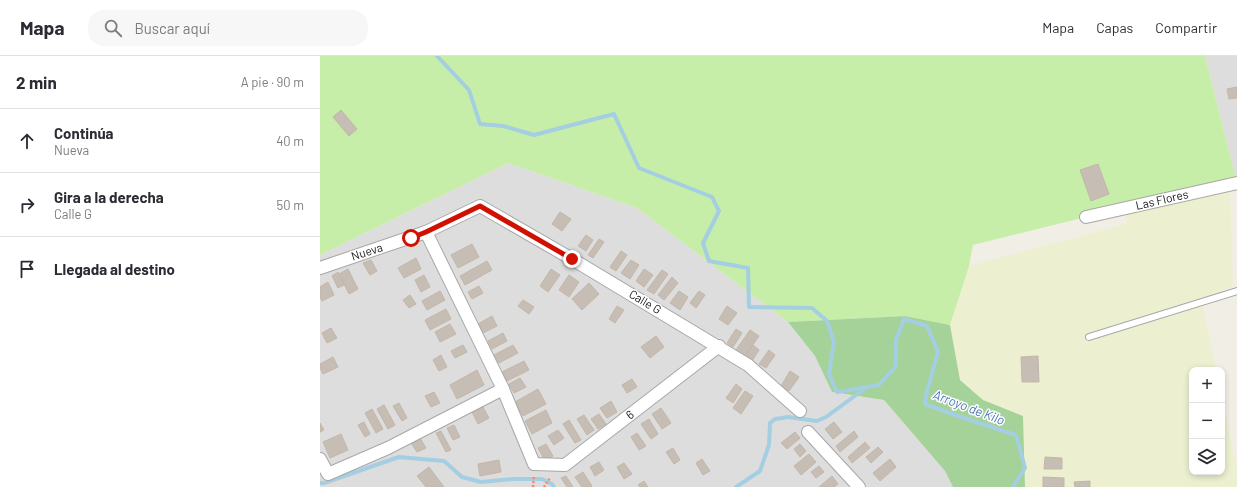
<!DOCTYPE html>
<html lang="es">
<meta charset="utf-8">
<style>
body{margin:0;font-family:Barlow,sans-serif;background:#f7f7f7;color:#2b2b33}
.controls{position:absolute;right:12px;bottom:12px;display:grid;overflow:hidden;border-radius:8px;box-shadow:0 2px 6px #0003}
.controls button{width:36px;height:36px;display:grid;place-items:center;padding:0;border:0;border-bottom:1px solid #e1e1e2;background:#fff;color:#2b2b33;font:20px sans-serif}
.stop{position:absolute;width:12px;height:12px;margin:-9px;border:3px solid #d01000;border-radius:50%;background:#fff}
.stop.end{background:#d01000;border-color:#fff;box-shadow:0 1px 4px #0008}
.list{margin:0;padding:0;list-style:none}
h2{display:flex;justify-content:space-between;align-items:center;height:52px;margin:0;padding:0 16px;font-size:17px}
h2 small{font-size:13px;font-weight:400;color:#7c7c81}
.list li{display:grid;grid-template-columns:26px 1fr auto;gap:12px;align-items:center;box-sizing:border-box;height:64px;padding:0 16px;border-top:1px solid #e1e1e2}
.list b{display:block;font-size:15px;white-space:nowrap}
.list p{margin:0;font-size:13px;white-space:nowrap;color:#7c7c81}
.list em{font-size:13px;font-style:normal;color:#7c7c81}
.icon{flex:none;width:22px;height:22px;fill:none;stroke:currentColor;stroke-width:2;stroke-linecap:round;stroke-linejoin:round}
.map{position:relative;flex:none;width:917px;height:431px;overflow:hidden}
header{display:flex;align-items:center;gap:24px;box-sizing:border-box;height:56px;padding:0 20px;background:#fff;border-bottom:1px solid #e1e1e2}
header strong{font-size:19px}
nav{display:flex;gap:22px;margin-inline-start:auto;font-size:14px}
.search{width:280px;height:36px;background:#f7f7f7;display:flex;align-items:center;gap:10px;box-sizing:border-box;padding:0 14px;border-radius:16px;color:#7c7c81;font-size:15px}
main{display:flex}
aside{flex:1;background:#fff}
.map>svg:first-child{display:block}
.residential{fill:#dedddd}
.farmland{fill:#ecf0d0}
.grass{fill:#c6eea9}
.forest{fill:#a5d298}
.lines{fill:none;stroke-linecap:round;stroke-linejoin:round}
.stream{stroke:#a4cee1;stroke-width:4}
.building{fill:#c6beb5;stroke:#c4b6a7}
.service-casing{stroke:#a7a7a7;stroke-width:8}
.minor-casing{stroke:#a7a7a7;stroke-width:14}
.path{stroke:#ff8469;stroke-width:2.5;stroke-dasharray:2 2;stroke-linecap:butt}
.service{stroke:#fff;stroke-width:6}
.minor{stroke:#fff;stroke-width:12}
.route{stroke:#d01000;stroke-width:5}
.labels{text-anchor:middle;stroke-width:3;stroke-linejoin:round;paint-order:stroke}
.street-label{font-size:12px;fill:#202020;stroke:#fff}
.water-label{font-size:13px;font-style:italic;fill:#4675b6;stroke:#fff}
</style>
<header>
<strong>Mapa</strong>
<div class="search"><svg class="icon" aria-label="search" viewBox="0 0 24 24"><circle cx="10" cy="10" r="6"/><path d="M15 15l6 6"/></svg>Buscar aquí</div>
<nav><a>Mapa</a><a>Capas</a><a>Compartir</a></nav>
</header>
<main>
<aside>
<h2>2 min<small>A pie · 90 m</small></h2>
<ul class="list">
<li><svg class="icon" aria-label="ahead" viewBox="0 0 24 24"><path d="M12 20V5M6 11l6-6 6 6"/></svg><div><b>Continúa</b><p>Nueva</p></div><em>40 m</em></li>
<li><svg class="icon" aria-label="right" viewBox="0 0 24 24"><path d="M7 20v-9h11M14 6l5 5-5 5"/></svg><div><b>Gira a la derecha</b><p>Calle G</p></div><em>50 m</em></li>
<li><svg class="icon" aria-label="arrive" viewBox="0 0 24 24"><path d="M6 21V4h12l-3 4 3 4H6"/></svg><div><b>Llegada al destino</b></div></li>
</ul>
</aside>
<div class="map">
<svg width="917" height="431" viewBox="0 0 917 431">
<rect width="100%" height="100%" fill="#f1eee6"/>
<g class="residential">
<polygon points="885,0 917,0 917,127"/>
<polygon points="188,107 317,152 468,266 495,300 512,336 564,344 625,415 633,431 0,431 0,199"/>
</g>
<polygon class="farmland" points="910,134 913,229 882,246 896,314 872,314 872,416 902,416 902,342 917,414 917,431 705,431 703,360 663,344 640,323 630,269 649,210 806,168 806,156"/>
<polygon class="grass" points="0,0 885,0 917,127 766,161 653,189 649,210 630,269 585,260 468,266 317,152 188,107 0,199"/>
<polygon class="forest" points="585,260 630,269 640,324 663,344 703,360 705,431 633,431 625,415 564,344 512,336 495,300 468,266"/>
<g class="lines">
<g class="stream">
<polyline points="117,0 149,34 160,68 183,70 214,79 294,58 319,112 392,141 399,155 383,187 389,205 428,212 429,251 492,252 507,265 514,286 509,318 517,336 559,329 576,310 576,284 584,263 607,270 618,296 607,335 605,348 635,359 696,379 705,412 693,431"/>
<polyline points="0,427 4,427 79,401 124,405 142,421 161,426 194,423 222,423 232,428 234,431"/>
<polyline points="416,431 440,415 449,389 450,367 455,363 468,361 497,365 506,361 547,331"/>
</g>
</g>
<g class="building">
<polygon points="917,31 917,42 909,43 907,33"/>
<polygon points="21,54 37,73 29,80 13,61"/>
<polygon points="778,108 789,138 771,145 760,114"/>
<polygon points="240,156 251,163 242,175 232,168"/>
<polygon points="266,179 273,184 266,195 258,190"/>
<polygon points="279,183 284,186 273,202 268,199"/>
<polygon points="152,188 159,201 138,212 131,199"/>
<polygon points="301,195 307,199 296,215 290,211"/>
<polygon points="96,202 101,213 84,222 78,212"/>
<polygon points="51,204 57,215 50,219 43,207"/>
<polygon points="311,204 319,209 310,223 301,217"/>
<polygon points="167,205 172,214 145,229 140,220"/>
<polygon points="28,213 38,233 29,238 19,218"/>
<polygon points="231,213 240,219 228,236 220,230"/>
<polygon points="324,213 333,219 324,231 316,225"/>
<polygon points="342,214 348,218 334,238 327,234"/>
<polygon points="18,216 24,229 18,232 12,220"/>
<polygon points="104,219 110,231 101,236 95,224"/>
<polygon points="249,219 259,226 249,241 239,234"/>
<polygon points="352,221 358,227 344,244 338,239"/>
<polygon points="8,226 14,239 2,245 0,241 0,231"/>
<polygon points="269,227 279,238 262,254 252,243"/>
<polygon points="159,230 163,237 152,243 148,236"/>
<polygon points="120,235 125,244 107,254 102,245"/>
<polygon points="359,235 368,241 360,254 350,247"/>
<polygon points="379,235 385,239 376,252 370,247"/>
<polygon points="90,239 96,248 89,252 83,244"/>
<polygon points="203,244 214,251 209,258 198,250"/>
<polygon points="297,250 304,254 295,267 289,263"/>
<polygon points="407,250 417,257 408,269 399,263"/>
<polygon points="126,253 131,263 110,274 105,264"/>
<polygon points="172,260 177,270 163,277 158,268"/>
<polygon points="130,268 136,278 120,286 115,276"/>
<polygon points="11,272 17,282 7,287 2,277"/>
<polygon points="416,273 422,277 413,291 407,287"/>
<polygon points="430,274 439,280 425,300 416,294"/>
<polygon points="183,277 187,285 172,293 168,285"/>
<polygon points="336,280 344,291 330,302 321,291"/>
<polygon points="143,289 147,296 135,302 131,295"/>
<polygon points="193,289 198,297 179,307 174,299"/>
<polygon points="433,289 439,294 432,305 425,300"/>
<polygon points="449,294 455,299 446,312 439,308"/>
<polygon points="121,299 127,311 119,315 113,304"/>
<polygon points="718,300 719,326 702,326 701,301"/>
<polygon points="13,301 18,311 3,318 0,312 0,308"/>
<polygon points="204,305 209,314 187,325 182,316"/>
<polygon points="157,314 164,329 137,343 130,329"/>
<polygon points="470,315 479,321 469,335 461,330"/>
<polygon points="200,322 206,331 194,337 189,328"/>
<polygon points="312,323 317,331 307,337 302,329"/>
<polygon points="416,328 422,333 413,347 406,342"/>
<polygon points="218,333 226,348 203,360 195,346"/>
<polygon points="425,335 433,340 421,358 413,352"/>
<polygon points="114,336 120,347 111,351 105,340"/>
<polygon points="291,345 297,356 287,362 280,352"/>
<polygon points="79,347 87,362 82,365 73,350"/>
<polygon points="64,349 75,369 68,373 57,353"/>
<polygon points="163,351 169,362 158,368 152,356"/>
<polygon points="341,352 351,367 342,373 332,358"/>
<polygon points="52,353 63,373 56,377 45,357"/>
<polygon points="226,354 232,367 212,378 205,365"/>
<polygon points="279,358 286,368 278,373 271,363"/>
<polygon points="264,359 274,374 267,379 257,363"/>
<polygon points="329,363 338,378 331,383 321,368"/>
<polygon points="249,364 261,384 255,387 243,368"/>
<polygon points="44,366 50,378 45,381 38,369"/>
<polygon points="514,366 522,376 513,383 505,373"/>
<polygon points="0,367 4,374 0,376"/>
<polygon points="134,369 140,381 133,384 127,372"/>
<polygon points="238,374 244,382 234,389 228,380"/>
<polygon points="121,375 131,394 126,396 116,377"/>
<polygon points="534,375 538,381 520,396 516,390"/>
<polygon points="475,376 480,382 467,393 461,387"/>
<polygon points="317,377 326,390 319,394 311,381"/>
<polygon points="21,378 28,394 10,402 3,386"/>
<polygon points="100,382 106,392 97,396 91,387"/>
<polygon points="545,386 550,392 532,407 528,401"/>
<polygon points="226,388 233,400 225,405 218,392"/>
<polygon points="480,388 486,395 480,401 474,393"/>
<polygon points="558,391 563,396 551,407 546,401"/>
<polygon points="353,392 360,404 354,408 346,396"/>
<polygon points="489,398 496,406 481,419 474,410"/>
<polygon points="725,401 742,402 742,413 724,413"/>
<polygon points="382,403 390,415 383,419 376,407"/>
<polygon points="570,403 576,411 560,425 553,417"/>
<polygon points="179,404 181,416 160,420 158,408"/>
<polygon points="279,406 284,414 275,420 270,411"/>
<polygon points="304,407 312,418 304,423 297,411"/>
<polygon points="499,410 504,416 496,422 491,416"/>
<polygon points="109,411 124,431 106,431 97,420"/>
<polygon points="263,416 272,430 270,431 262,431 255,421"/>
<polygon points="246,420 253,431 247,431 241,422"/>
<polygon points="512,420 518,428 514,431 499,431"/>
<polygon points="723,421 744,422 744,431 723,431"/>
<polygon points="324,425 328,431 320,431 318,429"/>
<polygon points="770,425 770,431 755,431 754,426"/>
</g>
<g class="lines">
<g class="service-casing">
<polyline id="service" points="769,281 917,235"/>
</g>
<g class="minor-casing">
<g id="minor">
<polyline points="766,161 917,127"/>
<polyline points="106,176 183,333 214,408 245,409 399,290"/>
<polyline points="0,212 106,176 160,150 252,203 428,309 480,355"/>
<polyline points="488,376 539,431"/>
<polyline points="0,403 8,418 68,392 183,333"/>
</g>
</g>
<g class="path">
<polyline points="213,431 214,420"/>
<polyline points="224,431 230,422"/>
</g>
<use href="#service" class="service"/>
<use href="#minor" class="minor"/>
</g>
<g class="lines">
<polyline class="route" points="91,182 106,176 160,150 252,203"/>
</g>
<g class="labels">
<g class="street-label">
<text transform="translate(842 144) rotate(-13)" y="4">Las Flores</text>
<text transform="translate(47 196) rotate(-18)" y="4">Nueva</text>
<text transform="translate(325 246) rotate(31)" y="4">Calle G</text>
<text transform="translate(310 359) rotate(-37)" y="4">6</text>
</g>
<g class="water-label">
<text transform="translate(649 351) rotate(21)" y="5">Arroyo de Kilo</text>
</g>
</g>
</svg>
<div class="controls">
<button>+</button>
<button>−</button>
<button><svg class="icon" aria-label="layers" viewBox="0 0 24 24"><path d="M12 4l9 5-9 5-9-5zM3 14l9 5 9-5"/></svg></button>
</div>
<div class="stop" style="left:91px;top:182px"></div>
<div class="stop end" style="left:252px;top:203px"></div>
</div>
</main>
